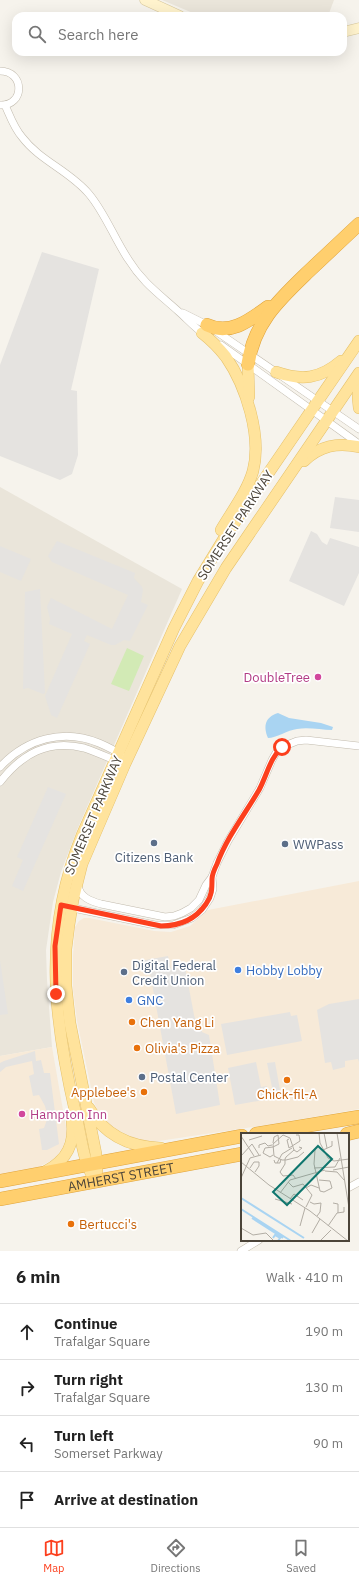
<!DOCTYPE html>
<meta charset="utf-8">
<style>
body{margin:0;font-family:"IBM Plex Sans",sans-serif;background:#f6f6f6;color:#222}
.stop{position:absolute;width:12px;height:12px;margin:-9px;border:3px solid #fc3f1d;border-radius:50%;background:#fff}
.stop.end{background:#fc3f1d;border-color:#fff;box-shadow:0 1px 4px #0008}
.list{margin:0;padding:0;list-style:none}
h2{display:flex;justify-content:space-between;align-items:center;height:52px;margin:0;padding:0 16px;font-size:17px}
h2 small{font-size:13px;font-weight:400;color:#767676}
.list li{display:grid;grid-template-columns:26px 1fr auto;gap:12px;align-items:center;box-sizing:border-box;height:56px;padding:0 16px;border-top:1px solid #e0e0e0}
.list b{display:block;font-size:15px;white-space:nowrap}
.list p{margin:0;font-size:13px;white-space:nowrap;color:#767676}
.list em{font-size:13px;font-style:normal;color:#767676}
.icon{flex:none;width:22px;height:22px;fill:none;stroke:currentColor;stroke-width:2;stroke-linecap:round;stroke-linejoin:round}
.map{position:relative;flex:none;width:359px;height:1251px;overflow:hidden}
.search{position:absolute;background:#fff;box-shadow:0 4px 16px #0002;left:12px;right:12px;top:12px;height:44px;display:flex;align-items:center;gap:10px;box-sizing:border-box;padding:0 14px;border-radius:12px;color:#767676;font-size:15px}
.sheet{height:276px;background:#fff}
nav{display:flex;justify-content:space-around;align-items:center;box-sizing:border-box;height:56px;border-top:1px solid #e0e0e0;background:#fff;font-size:11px;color:#767676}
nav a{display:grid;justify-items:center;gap:2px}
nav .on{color:#fc3f1d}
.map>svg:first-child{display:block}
.residential{fill:#eae5da}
.commercial{fill:#f7ead8}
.green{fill:#d2eab5}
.parking{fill:#e5e3e0}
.water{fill:#a9d4f2}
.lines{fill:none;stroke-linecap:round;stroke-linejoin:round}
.street-casing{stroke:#c2bbae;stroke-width:8}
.secondary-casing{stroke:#d6c79b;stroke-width:11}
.primary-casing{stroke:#e6c16a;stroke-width:12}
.highway-casing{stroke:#e0a43c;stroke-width:14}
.street{stroke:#fff;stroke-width:7}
.secondary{stroke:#fff3cd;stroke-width:10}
.primary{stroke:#ffe39c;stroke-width:11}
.highway{stroke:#ffcf6e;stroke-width:13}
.route{stroke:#fc3f1d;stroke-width:5}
.hotel-dot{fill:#d1479c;stroke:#fff;stroke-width:1.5}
.service-dot{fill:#5c6f8a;stroke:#fff;stroke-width:1.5}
.shop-dot{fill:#3f7fe0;stroke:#fff;stroke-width:1.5}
.food-dot{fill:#e8710a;stroke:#fff;stroke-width:1.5}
.labels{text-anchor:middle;stroke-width:3.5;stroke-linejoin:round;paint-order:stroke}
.street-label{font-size:13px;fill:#4b4439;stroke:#fff}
.hotel-label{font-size:13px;fill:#b23c85;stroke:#fff;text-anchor:end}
.service-label{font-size:13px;fill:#4e5e75;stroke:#fff;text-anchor:start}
.shop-label{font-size:13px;fill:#366cbe;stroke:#fff;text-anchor:start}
.food-label{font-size:13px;fill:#c56008;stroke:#fff;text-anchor:start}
.inset-river{fill:none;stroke:#a9d4f2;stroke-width:2}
.inset-road{fill:none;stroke:#b2ada4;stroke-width:1}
.view{fill:#0f766e;fill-opacity:0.15;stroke:#0f766e;stroke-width:2}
.inset-edge{fill:none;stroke:#4b4439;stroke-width:2}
</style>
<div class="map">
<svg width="359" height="1251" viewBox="0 0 359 1251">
<rect width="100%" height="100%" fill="#f6f3ec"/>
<g class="residential">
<polygon points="162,0 334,0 328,16 200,16"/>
<polygon points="0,487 182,589 77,830 61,872 53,902 46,950 47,980 52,1047 0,1056"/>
</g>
<g class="commercial">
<polygon points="359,881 359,1109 279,1123 152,1142 141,1141 115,1129 108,1124 100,1116 94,1102 77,1021 73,989 73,956 75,927 79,921 84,918 89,918 154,931 171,932 190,926 208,910"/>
<polygon points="52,1047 67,1133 63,1147 54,1159 37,1168 0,1175 0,1056"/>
</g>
<polygon class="green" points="127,648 144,656 129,691 111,684"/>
<g class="parking">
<polygon points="42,252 99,269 71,390 77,391 78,455 72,474 60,480 0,456 0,365"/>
<polygon points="335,497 359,500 359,532 330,528"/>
<polygon points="311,531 317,534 322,542 327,545 330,538 359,547 359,573 344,606 289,581"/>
<polygon points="57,541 135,573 134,578 142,587 143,590 141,602 148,605 130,641 124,640 115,645 111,645 87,635 84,641 90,644 57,718 51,715 45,696 72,634 49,624 50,619 47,607 51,598 112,629 128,595 52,562 48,556"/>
<polygon points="0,546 31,559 21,581 0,572"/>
<polygon points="40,589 45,693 43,694 28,688 23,689 25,592"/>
<polygon points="48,787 66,794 23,891 12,886 23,860 17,857"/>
<polygon points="168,956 171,969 185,967 194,1015 198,1028 201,1028 202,1032 209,1035 220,1105 176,1114 150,973 141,967 140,961"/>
<polygon points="0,960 8,1014 0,1015"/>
<polygon points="359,999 359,1062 358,1059 345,1061 345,1067 333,1070 331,1062 325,1063 317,1010 329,1004"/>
<polygon points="290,1012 291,1016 297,1015 302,1041 227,1055 221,1024"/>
<polygon points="35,1051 36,1061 41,1060 44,1073 50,1073 59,1144 47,1150 42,1150 39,1129 44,1128 48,1117 45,1106 39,1095 33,1096 29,1076 34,1074 32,1061 6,1067 0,1072 0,1063 4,1061"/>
<polygon points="256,1062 261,1087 267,1086 269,1099 235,1105 228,1068"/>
<polygon points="275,1062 280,1090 273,1092 267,1063"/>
</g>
<path class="water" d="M278,713L289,718L321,723L333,727L332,730C321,730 309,727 297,729C288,730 276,738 268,738C263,726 265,717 278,713Z"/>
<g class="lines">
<g class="street-casing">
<g id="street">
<path d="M0,71C25,71 25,106 0,105"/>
<path d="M5,105C10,116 14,128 22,137C40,161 70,171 89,194C105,213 114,238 128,259C143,283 158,293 178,311C187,319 195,328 205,335"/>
<polyline points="183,313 207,325 359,429"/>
<polyline points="221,345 359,444"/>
<path d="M0,767C26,739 63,728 99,743C106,746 115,750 121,755"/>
<path d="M0,782C22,754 48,739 84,748C96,752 107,757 119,762"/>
<path d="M78,886C80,897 90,901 101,904L165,917L174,916L182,913L191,908L199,900L206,885L212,877L217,863L228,841L260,788L272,760L276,753L282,747L297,741L306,740L359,746"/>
<polyline points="68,907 155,925 173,925 192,918 202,910 210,898 213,889 212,877"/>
<polyline points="348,1188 359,1182"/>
<polyline points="241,1251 259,1240"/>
</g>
</g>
<g class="secondary-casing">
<g id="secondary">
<polyline points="145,0 180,16"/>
<polyline points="343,32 359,28"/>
</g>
</g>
<g class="primary-casing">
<g id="primary">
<path d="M202,333C211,340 219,348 226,357C246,386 262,436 253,471C247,492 232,511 221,530"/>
<polyline points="248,364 249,397"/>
<path d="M276,372C302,381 320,379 341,361"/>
<polyline points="359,382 358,398 359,408"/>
<path d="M304,461C320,446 337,442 359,447"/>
<path d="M89,1108C105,1136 131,1147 161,1148"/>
<path d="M46,1171C67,1160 75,1144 72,1121"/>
<polyline points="97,1171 96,1154 70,1023 66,986 66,949 69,925 73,900 82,864 125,764 180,646 226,568 359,373"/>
<path d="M96,1182C83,1163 81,1136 76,1115C53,1017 43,930 82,835L174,628L198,581L228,532L359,341"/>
</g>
</g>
<g class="highway-casing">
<g id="highway">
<path d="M207,325C230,336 250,320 268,307"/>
<path d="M248,364C254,322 280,299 309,271C326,255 342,240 359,224"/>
<polyline points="256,1134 359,1117"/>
<polyline points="347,1134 359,1131"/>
<polyline points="0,1181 242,1136"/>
<path id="s1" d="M0,1199L242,1154"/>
</g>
</g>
<use href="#street" class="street"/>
<use href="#secondary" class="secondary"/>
<use href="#primary" class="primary"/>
<use href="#highway" class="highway"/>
</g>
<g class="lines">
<path class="route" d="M56,994L55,946L61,905L161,926C179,926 195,920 206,904C212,896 212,889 212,879C212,874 215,868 217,864C227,837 245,814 259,790C267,775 270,758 282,747"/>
</g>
<g class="hotel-dot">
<circle cx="318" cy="677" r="4"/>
<circle cx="22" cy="1114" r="4"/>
</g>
<g class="service-dot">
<circle cx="154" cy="843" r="4"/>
<circle cx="285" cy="844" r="4"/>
<circle cx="124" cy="972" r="4"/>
<circle cx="142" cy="1077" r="4"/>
</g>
<g class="shop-dot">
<circle cx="238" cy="970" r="4"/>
<circle cx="129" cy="1000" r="4"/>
</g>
<g class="food-dot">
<circle cx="132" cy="1022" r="4"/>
<circle cx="137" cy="1048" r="4"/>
<circle cx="287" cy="1080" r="4"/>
<circle cx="144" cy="1092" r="4"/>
<circle cx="71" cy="1224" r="4"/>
</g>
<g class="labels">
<g class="street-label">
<text transform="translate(235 525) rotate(-57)" y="5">SOMERSET PARKWAY</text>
<text transform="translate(93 815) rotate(-67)" y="5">SOMERSET PARKWAY</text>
<text dy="5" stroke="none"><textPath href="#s1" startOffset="123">AMHERST STREET</textPath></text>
</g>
<g class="hotel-label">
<text x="310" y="682">DoubleTree</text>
<text x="30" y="1119" text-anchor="start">Hampton Inn</text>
</g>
<g class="service-label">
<text x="293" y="849">WWPass</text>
<text x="154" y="862" text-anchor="middle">Citizens Bank</text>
<text x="132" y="970">Digital Federal<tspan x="132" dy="15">Credit Union</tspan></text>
<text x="150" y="1082">Postal Center</text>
</g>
<g class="shop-label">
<text x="246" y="975">Hobby Lobby</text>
<text x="137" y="1005">GNC</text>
</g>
<g class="food-label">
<text x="140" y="1027">Chen Yang Li</text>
<text x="145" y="1053">Olivia's Pizza</text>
<text x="136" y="1097" text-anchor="end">Applebee's</text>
<text x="287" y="1099" text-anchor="middle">Chick-fil-A</text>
<text x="79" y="1229">Bertucci's</text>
</g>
</g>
<g transform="translate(241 1133)">
<rect width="108" height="108" fill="#f6f3ec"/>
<path class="inset-river" d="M0,65L63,105M0,76L50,108M11,85L42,105M32,105L34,102L39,105L37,108"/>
<path class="inset-road" d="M78,0L79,10L87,25L93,28L108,26M83,0L86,15M96,0L108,75M0,3L13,23M48,6L46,7L48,15L59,8L58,2H55M8,7L21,3M32,14L38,11L37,2L33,4L32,10M32,14L24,15L22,20L29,24L32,22M18,15V12L24,10L27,13L31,12M53,17L56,19L61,15L58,14M82,17L91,13V8M0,23L11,11L18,22M33,27L34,30H39L40,26M0,29L28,52L69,78L107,108M36,30L41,21L51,15M73,31L79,58L83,59L91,55L89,48L78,47M73,31L74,17M9,35L13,29H18V33L14,39M73,35L94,34L99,25M92,37L108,34M84,38L96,39L103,47M0,45L9,25L20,22M55,46L52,42L42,43L39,39L44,31V26L45,24L53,17L49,5L42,2L32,11L33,23L41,27H45L57,24L63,19M47,49L52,54L62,51L71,62L65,74M65,55L70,52L78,55M39,60L49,47L84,37M34,66L51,71M49,66L53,61L62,67M69,69L73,71L80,70L79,79L76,83M92,70L97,71V80M59,93L64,75M87,93L96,80L103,79V74M0,95L12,102L25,100L33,108M71,100L79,86M79,108L90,97"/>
<path class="view" d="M77,13L91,26L46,72L32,59Z"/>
<rect width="108" height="108" class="inset-edge"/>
</g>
</svg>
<div class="stop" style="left:282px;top:747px"></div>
<div class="stop end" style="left:56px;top:994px"></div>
<div class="search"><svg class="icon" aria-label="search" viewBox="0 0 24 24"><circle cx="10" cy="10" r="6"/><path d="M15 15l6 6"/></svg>Search here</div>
</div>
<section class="sheet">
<h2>6 min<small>Walk · 410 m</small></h2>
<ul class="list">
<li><svg class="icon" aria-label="ahead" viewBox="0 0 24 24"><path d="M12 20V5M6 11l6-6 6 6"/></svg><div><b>Continue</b><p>Trafalgar Square</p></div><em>190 m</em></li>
<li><svg class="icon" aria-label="right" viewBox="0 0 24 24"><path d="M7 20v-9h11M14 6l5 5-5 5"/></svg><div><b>Turn right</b><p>Trafalgar Square</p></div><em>130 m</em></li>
<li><svg class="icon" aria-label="left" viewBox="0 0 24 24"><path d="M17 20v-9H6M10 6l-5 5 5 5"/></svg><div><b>Turn left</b><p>Somerset Parkway</p></div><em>90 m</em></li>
<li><svg class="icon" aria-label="arrive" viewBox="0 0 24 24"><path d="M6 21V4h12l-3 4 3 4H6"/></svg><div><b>Arrive at destination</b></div></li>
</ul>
</section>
<nav>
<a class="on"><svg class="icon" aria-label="map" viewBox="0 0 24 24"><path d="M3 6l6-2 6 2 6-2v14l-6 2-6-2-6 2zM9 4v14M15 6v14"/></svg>Map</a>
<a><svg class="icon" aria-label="directions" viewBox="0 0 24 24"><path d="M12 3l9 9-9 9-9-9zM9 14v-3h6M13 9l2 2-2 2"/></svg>Directions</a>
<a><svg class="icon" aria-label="saved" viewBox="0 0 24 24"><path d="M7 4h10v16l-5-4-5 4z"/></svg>Saved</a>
</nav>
